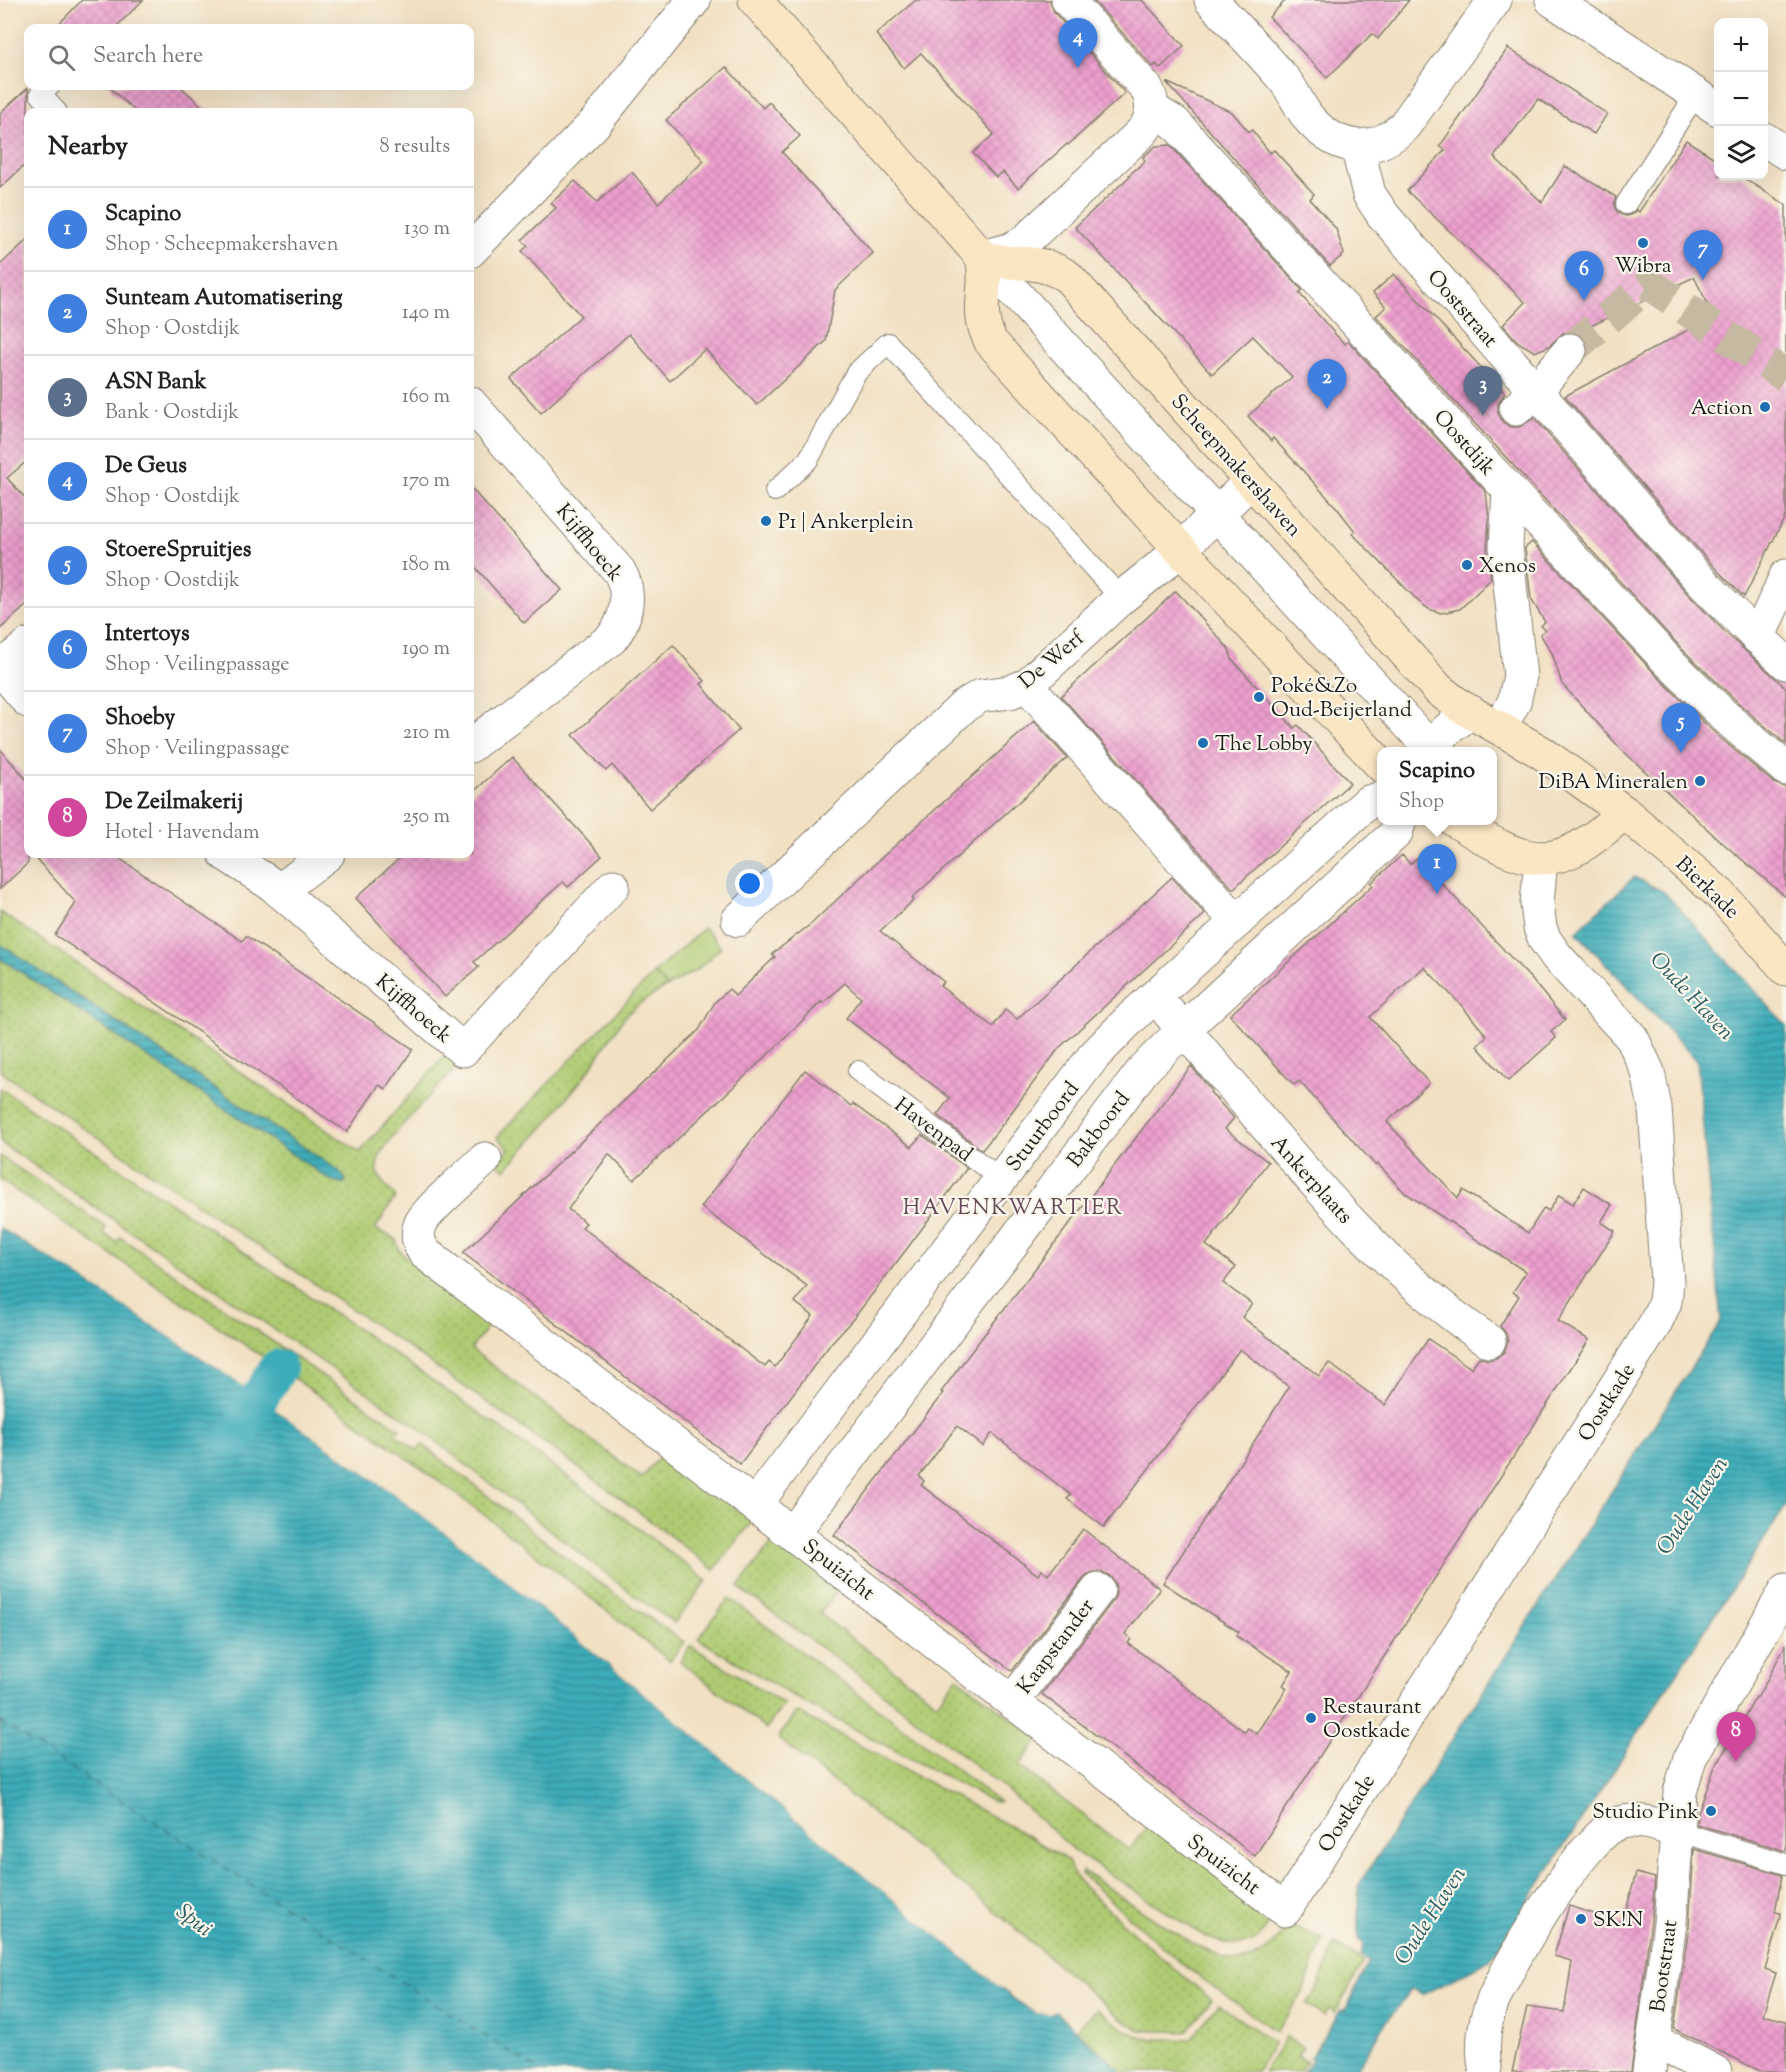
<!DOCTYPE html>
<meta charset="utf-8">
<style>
body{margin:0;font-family:"Sorts Mill Goudy",serif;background:#f6f6f6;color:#222}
.controls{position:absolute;right:18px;top:18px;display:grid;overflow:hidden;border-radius:12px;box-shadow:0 6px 24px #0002}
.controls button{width:54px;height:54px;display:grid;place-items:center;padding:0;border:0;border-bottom:2px solid #e0e0e0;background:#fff;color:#222;font:30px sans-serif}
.you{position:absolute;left:750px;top:884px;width:21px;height:21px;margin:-15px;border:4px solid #fff;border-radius:50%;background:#1a73e8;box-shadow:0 0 0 9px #1a73e833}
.badge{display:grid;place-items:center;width:39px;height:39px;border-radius:50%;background:#ea580c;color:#fff;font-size:20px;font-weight:700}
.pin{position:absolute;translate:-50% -50px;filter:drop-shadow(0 2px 3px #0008)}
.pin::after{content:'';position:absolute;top:32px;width:21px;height:18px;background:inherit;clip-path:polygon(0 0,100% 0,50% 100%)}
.popup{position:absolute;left:1377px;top:747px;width:120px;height:78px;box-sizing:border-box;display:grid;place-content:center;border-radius:12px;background:#fff;filter:drop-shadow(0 2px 4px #0005);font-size:20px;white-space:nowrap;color:#767676}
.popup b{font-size:22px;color:#222}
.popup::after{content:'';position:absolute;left:50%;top:100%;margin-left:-12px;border:12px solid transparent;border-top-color:#fff}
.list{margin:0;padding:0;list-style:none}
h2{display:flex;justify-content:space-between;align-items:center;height:78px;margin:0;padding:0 24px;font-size:26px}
h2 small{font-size:20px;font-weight:400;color:#767676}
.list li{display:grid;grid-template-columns:39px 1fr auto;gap:18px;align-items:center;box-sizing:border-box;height:84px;padding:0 24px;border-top:2px solid #e0e0e0}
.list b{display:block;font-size:22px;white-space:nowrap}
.list p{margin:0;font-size:20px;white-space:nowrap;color:#767676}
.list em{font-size:20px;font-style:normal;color:#767676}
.icon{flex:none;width:33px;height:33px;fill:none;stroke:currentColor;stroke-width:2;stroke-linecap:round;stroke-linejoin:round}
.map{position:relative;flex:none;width:1786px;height:2072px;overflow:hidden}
.search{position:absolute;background:#fff;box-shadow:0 6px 24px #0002;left:24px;top:24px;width:450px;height:66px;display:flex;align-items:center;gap:15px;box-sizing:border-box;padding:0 21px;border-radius:12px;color:#767676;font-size:22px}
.panel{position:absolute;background:#fff;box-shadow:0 6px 24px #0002;left:24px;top:108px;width:450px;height:750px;border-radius:12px}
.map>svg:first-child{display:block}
.grass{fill:url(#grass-dots);stroke:#667447;stroke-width:1.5}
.park{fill:#afcb72;stroke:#667447;stroke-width:1.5}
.water{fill:url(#water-rules);stroke:#2c646a;stroke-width:1.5}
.pier{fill:#f1e0c2}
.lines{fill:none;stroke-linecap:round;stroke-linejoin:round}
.canal{stroke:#3cacb9;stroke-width:38}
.ferry{stroke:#2a5d63;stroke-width:1.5;stroke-dasharray:8 6;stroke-linecap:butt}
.building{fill:url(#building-cross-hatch);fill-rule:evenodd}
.street-tunnel{stroke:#c6b9a1;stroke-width:33;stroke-dasharray:33 16;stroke-linecap:butt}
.lane-casing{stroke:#867e6f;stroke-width:22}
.street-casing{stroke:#867e6f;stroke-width:35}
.secondary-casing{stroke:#867e6f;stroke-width:35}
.lane{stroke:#fff;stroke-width:20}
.street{stroke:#fff;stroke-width:33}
.secondary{stroke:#fbe6c4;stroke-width:33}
.poi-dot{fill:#1f6fb2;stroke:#fbf7ec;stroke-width:2}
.labels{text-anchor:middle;stroke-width:4.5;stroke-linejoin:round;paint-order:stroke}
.poi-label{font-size:21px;fill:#1c1c1c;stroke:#fbf7ec;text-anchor:start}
.street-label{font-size:21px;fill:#1c1c1c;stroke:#fbf7ec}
.water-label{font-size:22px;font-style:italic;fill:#2a5d63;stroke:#fbf7ec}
.neighbourhood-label{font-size:22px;letter-spacing:1.5px;fill:#654a5a;stroke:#fbf7ec}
</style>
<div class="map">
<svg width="1786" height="2072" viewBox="0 0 1786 2072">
<defs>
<pattern id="grass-dots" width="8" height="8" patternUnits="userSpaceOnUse" patternTransform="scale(1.5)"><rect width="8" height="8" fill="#afcb72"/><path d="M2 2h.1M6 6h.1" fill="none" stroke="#96ae62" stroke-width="1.8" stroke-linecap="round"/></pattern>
<pattern id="water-rules" width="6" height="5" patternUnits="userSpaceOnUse" patternTransform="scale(1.5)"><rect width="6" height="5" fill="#3cacb9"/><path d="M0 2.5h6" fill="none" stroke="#328b96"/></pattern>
<pattern id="building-cross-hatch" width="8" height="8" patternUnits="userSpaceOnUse" patternTransform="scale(1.5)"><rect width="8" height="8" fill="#ec9fce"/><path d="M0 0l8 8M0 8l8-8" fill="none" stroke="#ca88b0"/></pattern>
</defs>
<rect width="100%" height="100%" fill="#fbf7ec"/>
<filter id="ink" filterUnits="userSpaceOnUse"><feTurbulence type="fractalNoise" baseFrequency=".0167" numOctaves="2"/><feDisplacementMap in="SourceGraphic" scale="12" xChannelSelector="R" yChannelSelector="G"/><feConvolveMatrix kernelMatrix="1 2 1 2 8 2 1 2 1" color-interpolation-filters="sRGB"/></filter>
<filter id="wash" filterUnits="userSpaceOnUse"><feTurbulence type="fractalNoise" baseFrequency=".008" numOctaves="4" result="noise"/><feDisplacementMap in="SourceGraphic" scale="24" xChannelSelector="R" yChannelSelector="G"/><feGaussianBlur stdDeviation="1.35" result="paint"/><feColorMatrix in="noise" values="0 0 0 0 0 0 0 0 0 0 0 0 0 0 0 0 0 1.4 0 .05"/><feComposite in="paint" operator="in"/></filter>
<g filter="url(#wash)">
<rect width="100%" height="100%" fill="#f1e0c2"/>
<g class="grass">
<path d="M0,912L360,1152L447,1053L460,1064C444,1081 381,1143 378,1161C375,1177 386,1187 396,1196L375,1229L396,1239L399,1251L404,1255L490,1323L471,1349L642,1478L662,1453L753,1521L714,1570C608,1486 498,1410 387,1333C259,1245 130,1158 0,1071V958L332,1180L343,1184L346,1180L339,1171L0,944Z"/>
<polygon points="654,973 667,987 640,1003 625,1016 587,1073 548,1122 505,1170 495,1162 509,1149 497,1137"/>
<path d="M0,1088C238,1249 480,1405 707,1581L674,1623L635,1596L416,1426L0,1142Z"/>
<path d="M0,1156L106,1227L103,1233L117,1242L120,1237L400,1429L394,1433L417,1450L423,1445L591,1577L684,1642L670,1661C593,1600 517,1538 437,1480C295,1376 147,1279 0,1180Z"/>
<path d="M776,1537L840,1587L820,1614L937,1703L957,1677L1039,1739L1019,1766L1129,1850L1149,1824L1273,1915C1269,1922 1265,1931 1260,1936C1246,1952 1220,1943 1204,1936L1080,1855L1004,1788L962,1755L864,1679L738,1587Z"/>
<polygon points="729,1598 909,1732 999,1802 993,1802 805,1703 698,1639"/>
<polygon points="691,1646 784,1704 766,1729 680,1661"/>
<polygon points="797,1712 1032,1838 1068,1861 1072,1872 1084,1887 1148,1946 1212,2000 1186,2032 1139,2030 1120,2018 983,1901 778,1738"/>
<path d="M1083,1871C1112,1890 1210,1962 1238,1961C1262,1960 1277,1943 1288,1924L1323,1939L1303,1992L1276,2032L1182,1964L1081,1874Z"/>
<polygon points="1335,1944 1364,1961 1335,2013 1328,2008 1324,2016 1307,2005 1319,1985"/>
<path d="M1218,2004L1274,2043L1256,2072H1122L1076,2030L1097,2009C1138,2041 1140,2040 1191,2039Z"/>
<polygon points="1286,2037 1303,2048 1297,2056 1307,2062 1299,2072 1263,2072"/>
</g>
<polygon class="park" points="704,928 721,947 698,969 667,987 654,973"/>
<g class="water">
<polygon points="1634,877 1664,892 1786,1025 1786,1506 1490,1960 1422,1995 1412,1989 1378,2033 1379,2035 1355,2072 1303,2072 1312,2061 1310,2058 1341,2010 1345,2011 1369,1961 1361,1956 1363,1944 1358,1939 1358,1886 1721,1321 1697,1061 1576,932"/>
<polygon points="0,944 339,1171 346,1180 343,1184 332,1181 0,958"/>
<path d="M0,1228L64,1267L210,1363L394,1494L499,1574L997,1985C1012,1996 1036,2023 1055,2011L1122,2072H0Z"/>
</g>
<polygon class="pier" points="0,1224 66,1264 212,1361 396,1492 501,1571 999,1983 1038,2010 1046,2012 1054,2008 1057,2008 1049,2014 1037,2013 997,1985 499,1574 394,1494 210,1363 64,1267 0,1227"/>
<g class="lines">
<polyline class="canal" points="233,1440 278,1368"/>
<g class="ferry">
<polyline points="0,1722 541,2072"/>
<polyline points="1099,2072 1103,2067"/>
</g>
</g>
<g id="blocks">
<g class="building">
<polygon points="82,0 143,0 115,28 55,28"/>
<polygon points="916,0 1050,0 1054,12 1125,93 1068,145 1067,144 1018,188 1003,172 996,177 973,153 994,134 921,53 904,68 876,34"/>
<polygon points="1093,0 1142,0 1184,46 1160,68 1156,64 1153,67"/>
<polygon points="1286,0 1409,0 1378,39 1372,34 1327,78 1269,17"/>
<polygon points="1508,48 1607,114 1594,134 1538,99 1494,157 1542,202 1565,166 1616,197 1614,203 1615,209 1620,214 1626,216 1632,214 1636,210 1639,212 1686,140 1719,161 1719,176 1741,176 1786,205 1786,515 1744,597 1714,567 1565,396 1714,316 1694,277 1576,333 1563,333 1549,346 1535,352 1518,342 1503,325 1525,302 1407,191 1445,150 1440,146"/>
<polygon points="726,67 763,108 769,102 800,136 782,152 873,253 835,290 826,341 757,405 705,349 670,381 629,334 541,413 511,379 581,316 522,251 528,246 522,240 556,208 551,203 575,181 597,202 632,172 658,203 704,161 666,120"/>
<polygon points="1166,82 1232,112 1249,132 1252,130 1270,153 1274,150 1314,194 1310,199 1336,229 1344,254 1330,266"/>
<polygon points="108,86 180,86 208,112 136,112"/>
<polygon points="28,88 28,162 0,188 0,113"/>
<polygon points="1170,145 1302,290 1299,293 1336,335 1345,344 1348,341 1486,492 1489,518 1487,549 1491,579 1460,609 1441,613 1429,609 1419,602 1352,533 1355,531 1337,508 1273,438 1271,441 1248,416 1292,377 1253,336 1212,374 1075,227 1130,176 1129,175 1145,161 1143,157 1156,146"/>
<polygon points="28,239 28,460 7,478 28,501 28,604 0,629 0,265"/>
<polygon points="1394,274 1505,393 1498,404 1498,413 1503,422 1510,427 1519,427 1534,418 1687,593 1725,632 1786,688 1786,744 1744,708 1682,649 1376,316 1386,307 1373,293"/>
<polygon points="470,487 562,590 524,623 470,561"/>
<polygon points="1532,542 1656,675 1718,736 1774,783 1786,787 1786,897 1718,839 1620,748 1562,684 1552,653 1540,634 1545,630 1541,626 1545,622 1531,599 1525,548"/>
<polygon points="1176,591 1229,649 1232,659 1294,728 1298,725 1350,783 1233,889 1061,696"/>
<polygon points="673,645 705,681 701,684 739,730 650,809 612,765 606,771 573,735"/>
<polygon points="1034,721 1067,758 912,898 914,900 880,931 944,982 940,986 993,1027 1005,1010 1017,1019 1172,877 1205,914 1059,1048 1002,1125 982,1150 937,1115 950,1098 846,1018 861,998 845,983 823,1003 821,1002 776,1047 634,1180 609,1154 568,1209 586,1223 582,1227 765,1367 769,1362 775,1367 813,1316 795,1302 807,1286 701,1207 805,1070 851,1106 853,1104 912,1147 922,1135 967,1168 906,1250 854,1318 832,1342 740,1464 463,1253 699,1030 715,1002 729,989 735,996 775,957 772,954 811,924 878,861"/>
<polygon points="0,749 28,781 28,863 0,889"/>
<polygon points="512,757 602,856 568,887 563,882 527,914 474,962 479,967 445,997 356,898 404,854 470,854 470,795"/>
<polygon points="32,854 113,854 242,941 246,936 413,1049 386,1089 379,1085 347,1132 55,935 76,903"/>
<path d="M1402,855L1410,864L1418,858L1533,981L1565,1020L1551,1032L1556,1038L1508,1081L1477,1046L1487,1036L1461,1005L1424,967L1370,1017L1429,1083L1387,1122L1458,1198L1463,1190L1528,1233L1544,1208L1549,1211L1559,1195L1573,1204L1584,1187L1612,1205L1601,1222L1615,1231L1558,1321L1589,1340L1255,1856L1042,1694L1113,1601L1116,1593L1115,1583L1110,1576L1100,1571L1091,1573L1084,1578L1012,1671L834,1535L943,1393L941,1392L964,1361L1191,1066L1211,1090L1210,1092L1234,1118L1225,1129L1268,1162L1206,1245L1236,1267L1223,1283L1252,1304L1242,1317L1319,1376L1329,1363L1385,1405L1428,1339L1471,1368L1479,1357L1488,1360L1496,1358L1504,1352L1508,1342L1506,1333L1500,1326L1519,1296L1513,1292L1526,1272L1404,1192L1378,1164L1376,1166L1299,1081L1294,1085L1230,1015L1373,885L1371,883ZM1240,1349L1289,1387L1163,1583L1239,1632L1236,1636L1292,1671L1283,1685L1287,1688L1257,1734L1248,1728L1245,1732L1128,1643L1131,1639L1125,1634L1160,1589L1083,1529L1048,1575L1042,1570L1038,1575L921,1485L924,1481L919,1476L957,1426L983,1446L992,1433L1071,1495L1067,1499L1104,1527Z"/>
<polygon points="1786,1644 1786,1851 1696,1824 1697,1816 1714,1769 1756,1697 1758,1697"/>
<polygon points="1694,1849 1782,1875 1775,1912 1781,1913 1765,1969 1776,1973 1763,2015 1786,2021 1786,2072 1762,2072 1674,2029 1689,1926"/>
<polygon points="1636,1873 1655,1878 1651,1921 1631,2072 1512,2072 1527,2007 1564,2012 1572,1961 1554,1956 1569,1906 1623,1923"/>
</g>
</g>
</g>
<g filter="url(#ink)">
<use href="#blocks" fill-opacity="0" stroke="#867e6f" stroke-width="1.5"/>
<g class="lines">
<polyline class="street-tunnel" points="1570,350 1649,284 1786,376"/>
<g class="lane-casing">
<g id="lane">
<polyline points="50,86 40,94 57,112"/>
<polyline points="1626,204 1696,94"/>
<polyline points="775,491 808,460 856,373 888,343 1121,598"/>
<polyline points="858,1071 1002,1180"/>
<polyline points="1677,1831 1786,1864"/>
</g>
</g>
<g class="street-casing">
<g id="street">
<path d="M1068,0L1147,89C1155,105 1153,120 1141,133L1024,242L1009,250L982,257L1434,752"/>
<path d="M1211,0C1236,27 1263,54 1286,82C1295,94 1301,110 1311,121C1339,151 1375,155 1404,126L1495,0"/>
<polyline points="1552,0 1718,109"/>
<polyline points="1152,109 1175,123 1473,451 1669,662 1731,722 1786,769"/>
<polyline points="1764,139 1786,153"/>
<polyline points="1357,146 1369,194 1383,215 1700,580 1750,630 1786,663"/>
<polyline points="470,251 595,123 694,0"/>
<path d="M470,403L619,571C632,592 627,621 611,639L470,746"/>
<polyline points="1516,409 1536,391 1570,350"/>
<polyline points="1758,638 1786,576"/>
<polyline points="0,669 28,645"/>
<polyline points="1,669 28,701"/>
<polyline points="1027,685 1237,922"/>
<polyline points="1500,728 1514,702 1520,676 1506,547 1509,490"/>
<polyline points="1427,752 1448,729 1471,712"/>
<polyline points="225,854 274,886 463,1050 613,886"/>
<polyline points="279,891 328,854"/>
<polyline points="738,920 964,706 980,696 1010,692 1027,685 1121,598 1172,557 1251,481"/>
<path d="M1169,1013C1272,1127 1360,1256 1489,1341"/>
<path d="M485,1159C471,1173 428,1208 421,1223C416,1234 418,1245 426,1254L1285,1910L1655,1324L1665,1302L1667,1282L1655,1108L1648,1072L1632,1038L1557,957L1545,940L1540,928L1537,904L1541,858"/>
<polyline points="755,1505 1093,1057 1131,1018 1368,802 1382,798"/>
<polyline points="793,1533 1144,1069 1184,1029 1396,833 1400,820"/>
<polyline points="1012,1702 1098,1590"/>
<polyline points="1653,2045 1673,2050 1715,2072"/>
<path d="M1485,2068C1482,2048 1483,2028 1490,2009C1502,1972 1584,1834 1619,1823C1637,1817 1660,1826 1677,1831"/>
<polyline points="1649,2072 1670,1923 1680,1792 1690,1758 1786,1590"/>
</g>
</g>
<g class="secondary-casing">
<g id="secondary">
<path d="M755,0L982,257C990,289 973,309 991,342L1180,549L1382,766"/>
<path d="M982,257C1013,268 1036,256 1068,277L1439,690L1460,706L1541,752L1624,812L1720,894L1786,969"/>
<path d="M1454,820C1529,867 1555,877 1624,812"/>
</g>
</g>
<use href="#lane" class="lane"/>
<use href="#street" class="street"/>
<use href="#secondary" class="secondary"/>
</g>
</g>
<g class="poi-dot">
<circle cx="1643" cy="243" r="6"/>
<circle cx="1765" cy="407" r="6"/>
<circle cx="766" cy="521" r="6"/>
<circle cx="1467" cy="565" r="6"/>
<circle cx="1259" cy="697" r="6"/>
<circle cx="1203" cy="743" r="6"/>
<circle cx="1700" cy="781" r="6"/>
<circle cx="1311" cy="1718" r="6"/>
<circle cx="1711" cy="1811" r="6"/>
<circle cx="1581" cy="1919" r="6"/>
</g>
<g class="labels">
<g class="poi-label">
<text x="1643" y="272" text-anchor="middle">Wibra</text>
<text x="1753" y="414" text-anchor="end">Action</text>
<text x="778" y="528">P1 | Ankerplein</text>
<text x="1479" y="572">Xenos</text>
<text x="1271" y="692">Poké&amp;Zo<tspan x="1271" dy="24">Oud-Beijerland</tspan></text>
<text x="1215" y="750">The Lobby</text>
<text x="1688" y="788" text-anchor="end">DiBA Mineralen</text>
<text x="1323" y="1713">Restaurant<tspan x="1323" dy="24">Oostkade</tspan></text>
<text x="1699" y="1818" text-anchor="end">Studio Pink</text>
<text x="1593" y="1926">SK!N</text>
</g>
<g class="street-label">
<text transform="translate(1463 308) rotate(49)" y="7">Ooststraat</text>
<text transform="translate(1465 442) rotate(48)" y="7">Oostdijk</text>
<text transform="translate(1237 465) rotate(48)" y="7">Scheepmakershaven</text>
<text transform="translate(590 542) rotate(51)" y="7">Kijffhoeck</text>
<text transform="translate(1051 659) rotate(-40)" y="7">De Werf</text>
<text transform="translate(1708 887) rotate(44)" y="7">Bierkade</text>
<text transform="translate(414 1008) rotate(41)" y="7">Kijffhoeck</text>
<text transform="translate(1042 1126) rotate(-53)" y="7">Stuurboord</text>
<text transform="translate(934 1129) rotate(37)" y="7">Havenpad</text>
<text transform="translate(1098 1129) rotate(-53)" y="7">Bakboord</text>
<text transform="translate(1312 1179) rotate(48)" y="7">Ankerplaats</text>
<text transform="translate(1606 1402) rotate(-58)" y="7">Oostkade</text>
<text transform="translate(839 1569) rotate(38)" y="7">Spuizicht</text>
<text transform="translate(1055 1646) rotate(-53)" y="7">Kaapstander</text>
<text transform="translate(1346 1813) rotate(-58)" y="7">Oostkade</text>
<text transform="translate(1224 1864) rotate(37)" y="7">Spuizicht</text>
<text transform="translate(1663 1966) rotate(-82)" y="7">Bootstraat</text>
</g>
<g class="water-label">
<text transform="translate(1693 995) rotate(47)" y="8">Oude Haven</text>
<text transform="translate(1691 1505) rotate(-57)" y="8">Oude Haven</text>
<text transform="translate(1429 1915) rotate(-57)" y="8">Oude Haven</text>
<text transform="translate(195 1919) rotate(38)" y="8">Spui</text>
</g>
<g class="neighbourhood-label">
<text x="1013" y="1214">HAVENKWARTIER</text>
</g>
</g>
</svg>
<div class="controls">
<button>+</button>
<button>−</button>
<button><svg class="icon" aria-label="layers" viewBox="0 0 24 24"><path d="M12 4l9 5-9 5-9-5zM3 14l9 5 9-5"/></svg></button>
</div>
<div class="you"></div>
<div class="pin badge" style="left:1437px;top:894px;background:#3f7fe0">1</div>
<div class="popup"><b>Scapino</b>Shop</div>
<div class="pin badge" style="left:1327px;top:409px;background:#3f7fe0">2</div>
<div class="pin badge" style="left:1483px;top:416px;background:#5c6f8a">3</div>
<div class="pin badge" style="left:1078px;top:68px;background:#3f7fe0">4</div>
<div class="pin badge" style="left:1681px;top:753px;background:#3f7fe0">5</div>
<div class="pin badge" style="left:1584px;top:301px;background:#3f7fe0">6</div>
<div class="pin badge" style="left:1703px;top:280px;background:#3f7fe0">7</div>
<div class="pin badge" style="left:1736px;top:1762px;background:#d1479c">8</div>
<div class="search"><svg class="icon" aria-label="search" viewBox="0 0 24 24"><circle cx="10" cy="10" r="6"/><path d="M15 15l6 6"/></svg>Search here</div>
<section class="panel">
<h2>Nearby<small>8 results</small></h2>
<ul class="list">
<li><span class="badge" style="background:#3f7fe0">1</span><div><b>Scapino</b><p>Shop · Scheepmakershaven</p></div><em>130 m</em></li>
<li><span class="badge" style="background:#3f7fe0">2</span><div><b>Sunteam Automatisering</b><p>Shop · Oostdijk</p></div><em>140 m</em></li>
<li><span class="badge" style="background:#5c6f8a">3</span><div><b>ASN Bank</b><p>Bank · Oostdijk</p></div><em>160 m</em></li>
<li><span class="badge" style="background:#3f7fe0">4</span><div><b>De Geus</b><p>Shop · Oostdijk</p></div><em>170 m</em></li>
<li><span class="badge" style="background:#3f7fe0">5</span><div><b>StoereSpruitjes</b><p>Shop · Oostdijk</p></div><em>180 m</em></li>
<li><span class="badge" style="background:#3f7fe0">6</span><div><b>Intertoys</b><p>Shop · Veilingpassage</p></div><em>190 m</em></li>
<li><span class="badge" style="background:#3f7fe0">7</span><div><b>Shoeby</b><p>Shop · Veilingpassage</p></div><em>210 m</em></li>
<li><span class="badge" style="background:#d1479c">8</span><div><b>De Zeilmakerij</b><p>Hotel · Havendam</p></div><em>250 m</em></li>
</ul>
</section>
</div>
